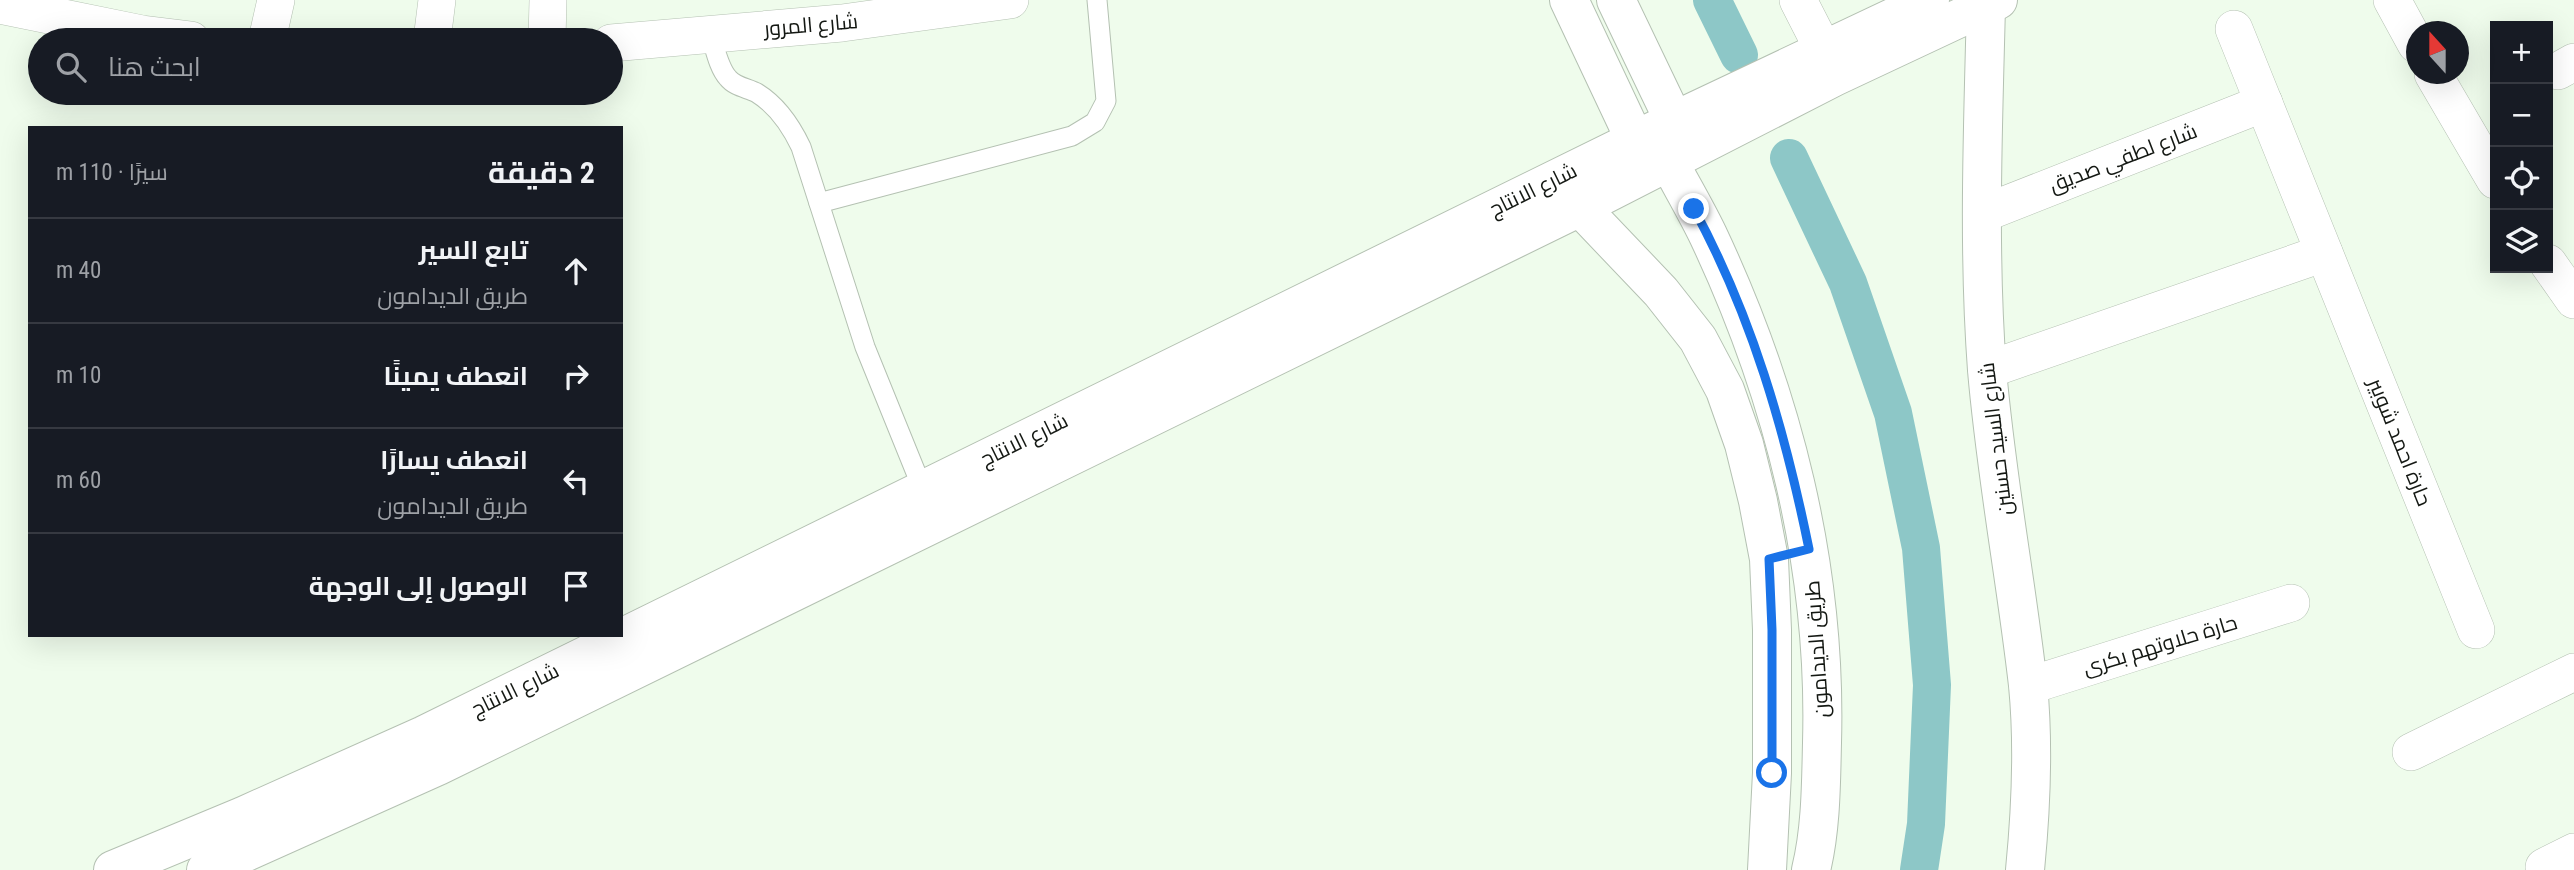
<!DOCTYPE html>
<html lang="ar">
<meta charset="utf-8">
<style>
body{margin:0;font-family:"Roboto Condensed",Cairo,sans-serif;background:#20242c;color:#f1f3f6;direction:rtl}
.controls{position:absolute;right:21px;top:21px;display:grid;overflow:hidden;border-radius:0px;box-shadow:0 7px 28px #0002}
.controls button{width:63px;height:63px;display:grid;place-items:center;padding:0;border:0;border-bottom:2px solid #363941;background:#171b24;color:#f1f3f6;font:35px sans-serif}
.compass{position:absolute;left:2406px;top:21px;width:63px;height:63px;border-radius:50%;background:#171b24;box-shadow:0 7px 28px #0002;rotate:339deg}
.stop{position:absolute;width:21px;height:21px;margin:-16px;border:5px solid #1a73e8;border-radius:50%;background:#fff}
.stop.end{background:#1a73e8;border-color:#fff;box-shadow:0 2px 7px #0008}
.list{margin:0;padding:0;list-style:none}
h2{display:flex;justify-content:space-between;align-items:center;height:91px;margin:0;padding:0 28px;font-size:30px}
h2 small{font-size:23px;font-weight:400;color:#9ea1a6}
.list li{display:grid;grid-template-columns:46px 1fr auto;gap:21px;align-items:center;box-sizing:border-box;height:105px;padding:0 28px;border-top:2px solid #363941}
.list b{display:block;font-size:26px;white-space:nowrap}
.list p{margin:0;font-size:23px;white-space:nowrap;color:#9ea1a6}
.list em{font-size:23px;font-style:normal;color:#9ea1a6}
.icon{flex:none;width:38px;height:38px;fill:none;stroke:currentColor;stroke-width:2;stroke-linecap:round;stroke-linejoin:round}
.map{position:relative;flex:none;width:2574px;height:870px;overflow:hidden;direction:ltr}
.search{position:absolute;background:#171b24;box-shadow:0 7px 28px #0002;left:28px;top:28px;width:595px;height:77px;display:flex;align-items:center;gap:18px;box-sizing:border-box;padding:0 24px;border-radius:38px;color:#9ea1a6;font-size:26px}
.panel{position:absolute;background:#171b24;box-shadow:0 7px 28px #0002;left:28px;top:126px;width:595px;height:511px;border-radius:0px;direction:rtl}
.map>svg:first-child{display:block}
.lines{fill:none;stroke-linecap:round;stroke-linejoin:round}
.canal{stroke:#8dc7c7;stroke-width:38}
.lane-casing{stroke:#b4c1b2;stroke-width:21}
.street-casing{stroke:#b4c1b2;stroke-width:38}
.secondary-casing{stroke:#b4c1b2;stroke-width:40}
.primary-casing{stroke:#b4c1b2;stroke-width:40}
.lane{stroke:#fff;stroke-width:19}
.street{stroke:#fff;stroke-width:37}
.secondary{stroke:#fff;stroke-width:38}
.primary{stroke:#fff;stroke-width:38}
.route{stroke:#1a73e8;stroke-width:9}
.labels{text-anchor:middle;stroke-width:5;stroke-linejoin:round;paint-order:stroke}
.street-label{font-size:21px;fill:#141813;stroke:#fff}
</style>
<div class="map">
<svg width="2574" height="870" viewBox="0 0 2574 870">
<rect width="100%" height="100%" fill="#effcec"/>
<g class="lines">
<g class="canal">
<polyline points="1712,0 1739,55"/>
<polyline points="1789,158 1848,283 1893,413 1921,548 1932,685 1926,824 1919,870"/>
</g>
<g class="lane-casing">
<g id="lane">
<path d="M710,33C715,47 718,67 728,78C735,87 748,88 757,93C778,106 791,126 801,147L865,347L923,490"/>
<polyline points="819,203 1072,136 1095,122 1106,101 1097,0"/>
</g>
</g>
<g class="street-casing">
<g id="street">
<polyline points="1798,0 1824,51"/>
<polyline points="2392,0 2416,44"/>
<polyline points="0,5 142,34 191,40"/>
<polyline points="2234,29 2476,630"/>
<polyline points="267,40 276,0"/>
<polyline points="432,40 437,0"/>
<polyline points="547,40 548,0"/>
<polyline points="611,43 842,23 1010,0"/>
<polyline points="2558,71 2574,62"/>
<polyline points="2433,74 2495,180"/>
<polyline points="1982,214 2264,103"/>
<polyline points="2548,263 2574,300"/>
<polyline points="1987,370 2324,253"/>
<polyline points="2028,686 2291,603"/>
<polyline points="2411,752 2574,672"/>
<polyline points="2544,867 2574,852"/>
</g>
</g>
<g class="secondary-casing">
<g id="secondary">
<polyline points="1569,0 1635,140"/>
<polyline points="1616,0 1674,121"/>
<path d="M1986,6C1983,127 1978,249 1987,370C1996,476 2016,580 2028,685C2034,747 2031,809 2025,870"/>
<path d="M1668,160C1681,185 1696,210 1708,235C1783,394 1827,567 1822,743C1821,785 1821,829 1811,870"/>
<polyline points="1580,207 1661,292 1698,339 1725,390 1744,444 1758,501 1769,559 1772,630 1772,773 1767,870"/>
</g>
</g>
<g class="primary-casing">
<g id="primary">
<polyline points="113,870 243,816 424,735 1674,121 1930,0"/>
<polyline points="206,870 438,766 1580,207 1834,77 1998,0"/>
</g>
</g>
<use href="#lane" class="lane"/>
<use href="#street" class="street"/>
<use href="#secondary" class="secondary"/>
<use href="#primary" class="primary"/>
</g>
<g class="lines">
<path class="route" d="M1694,209C1752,316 1785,431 1809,549L1769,559L1772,630V773"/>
</g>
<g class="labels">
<g class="street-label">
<text transform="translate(811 25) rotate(-5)" y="7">شارع المرور</text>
<text transform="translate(2123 158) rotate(-21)" y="7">شارع لطفي صديق</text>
<text transform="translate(1533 190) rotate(-26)" y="7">شارع الانتاج</text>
<text transform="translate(1996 439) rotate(-97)" y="7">شارع السيد حسنين</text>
<text transform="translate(1024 440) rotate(-26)" y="7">شارع الانتاج</text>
<text transform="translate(2400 442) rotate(68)" y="7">حارة احمد شوبير</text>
<text transform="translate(2160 645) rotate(-17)" y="7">حارة حلاوتهم بكرى</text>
<text transform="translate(1817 649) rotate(-94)" y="7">طريق الديدامون</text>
<text transform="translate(515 690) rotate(-26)" y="7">شارع الانتاج</text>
</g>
</g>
</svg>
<div class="controls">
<button>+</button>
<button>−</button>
<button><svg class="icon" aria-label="locate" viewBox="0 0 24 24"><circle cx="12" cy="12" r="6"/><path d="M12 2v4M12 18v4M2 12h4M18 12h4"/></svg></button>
<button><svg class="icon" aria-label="layers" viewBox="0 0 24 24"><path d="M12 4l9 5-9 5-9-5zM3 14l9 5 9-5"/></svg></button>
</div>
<svg class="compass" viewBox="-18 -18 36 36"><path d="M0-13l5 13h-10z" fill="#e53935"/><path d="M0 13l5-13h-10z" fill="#9ea1a6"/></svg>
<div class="stop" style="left:1772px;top:773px"></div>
<div class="stop end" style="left:1694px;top:209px"></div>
<div class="search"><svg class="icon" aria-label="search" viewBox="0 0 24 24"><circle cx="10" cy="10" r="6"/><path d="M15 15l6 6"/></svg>ابحث هنا</div>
<section class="panel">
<h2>2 دقيقة<small>سيرًا · 110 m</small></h2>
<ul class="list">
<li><svg class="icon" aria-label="ahead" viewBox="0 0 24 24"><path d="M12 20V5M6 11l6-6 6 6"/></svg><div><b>تابع السير</b><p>طريق الديدامون</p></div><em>40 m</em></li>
<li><svg class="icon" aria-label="right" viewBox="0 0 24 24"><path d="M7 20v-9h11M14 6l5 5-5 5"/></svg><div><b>انعطف يمينًا</b></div><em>10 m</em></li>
<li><svg class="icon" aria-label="left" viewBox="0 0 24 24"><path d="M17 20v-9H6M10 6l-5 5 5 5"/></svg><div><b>انعطف يسارًا</b><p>طريق الديدامون</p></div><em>60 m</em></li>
<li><svg class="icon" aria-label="arrive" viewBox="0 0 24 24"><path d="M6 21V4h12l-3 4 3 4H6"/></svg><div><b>الوصول إلى الوجهة</b></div></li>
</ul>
</section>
</div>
